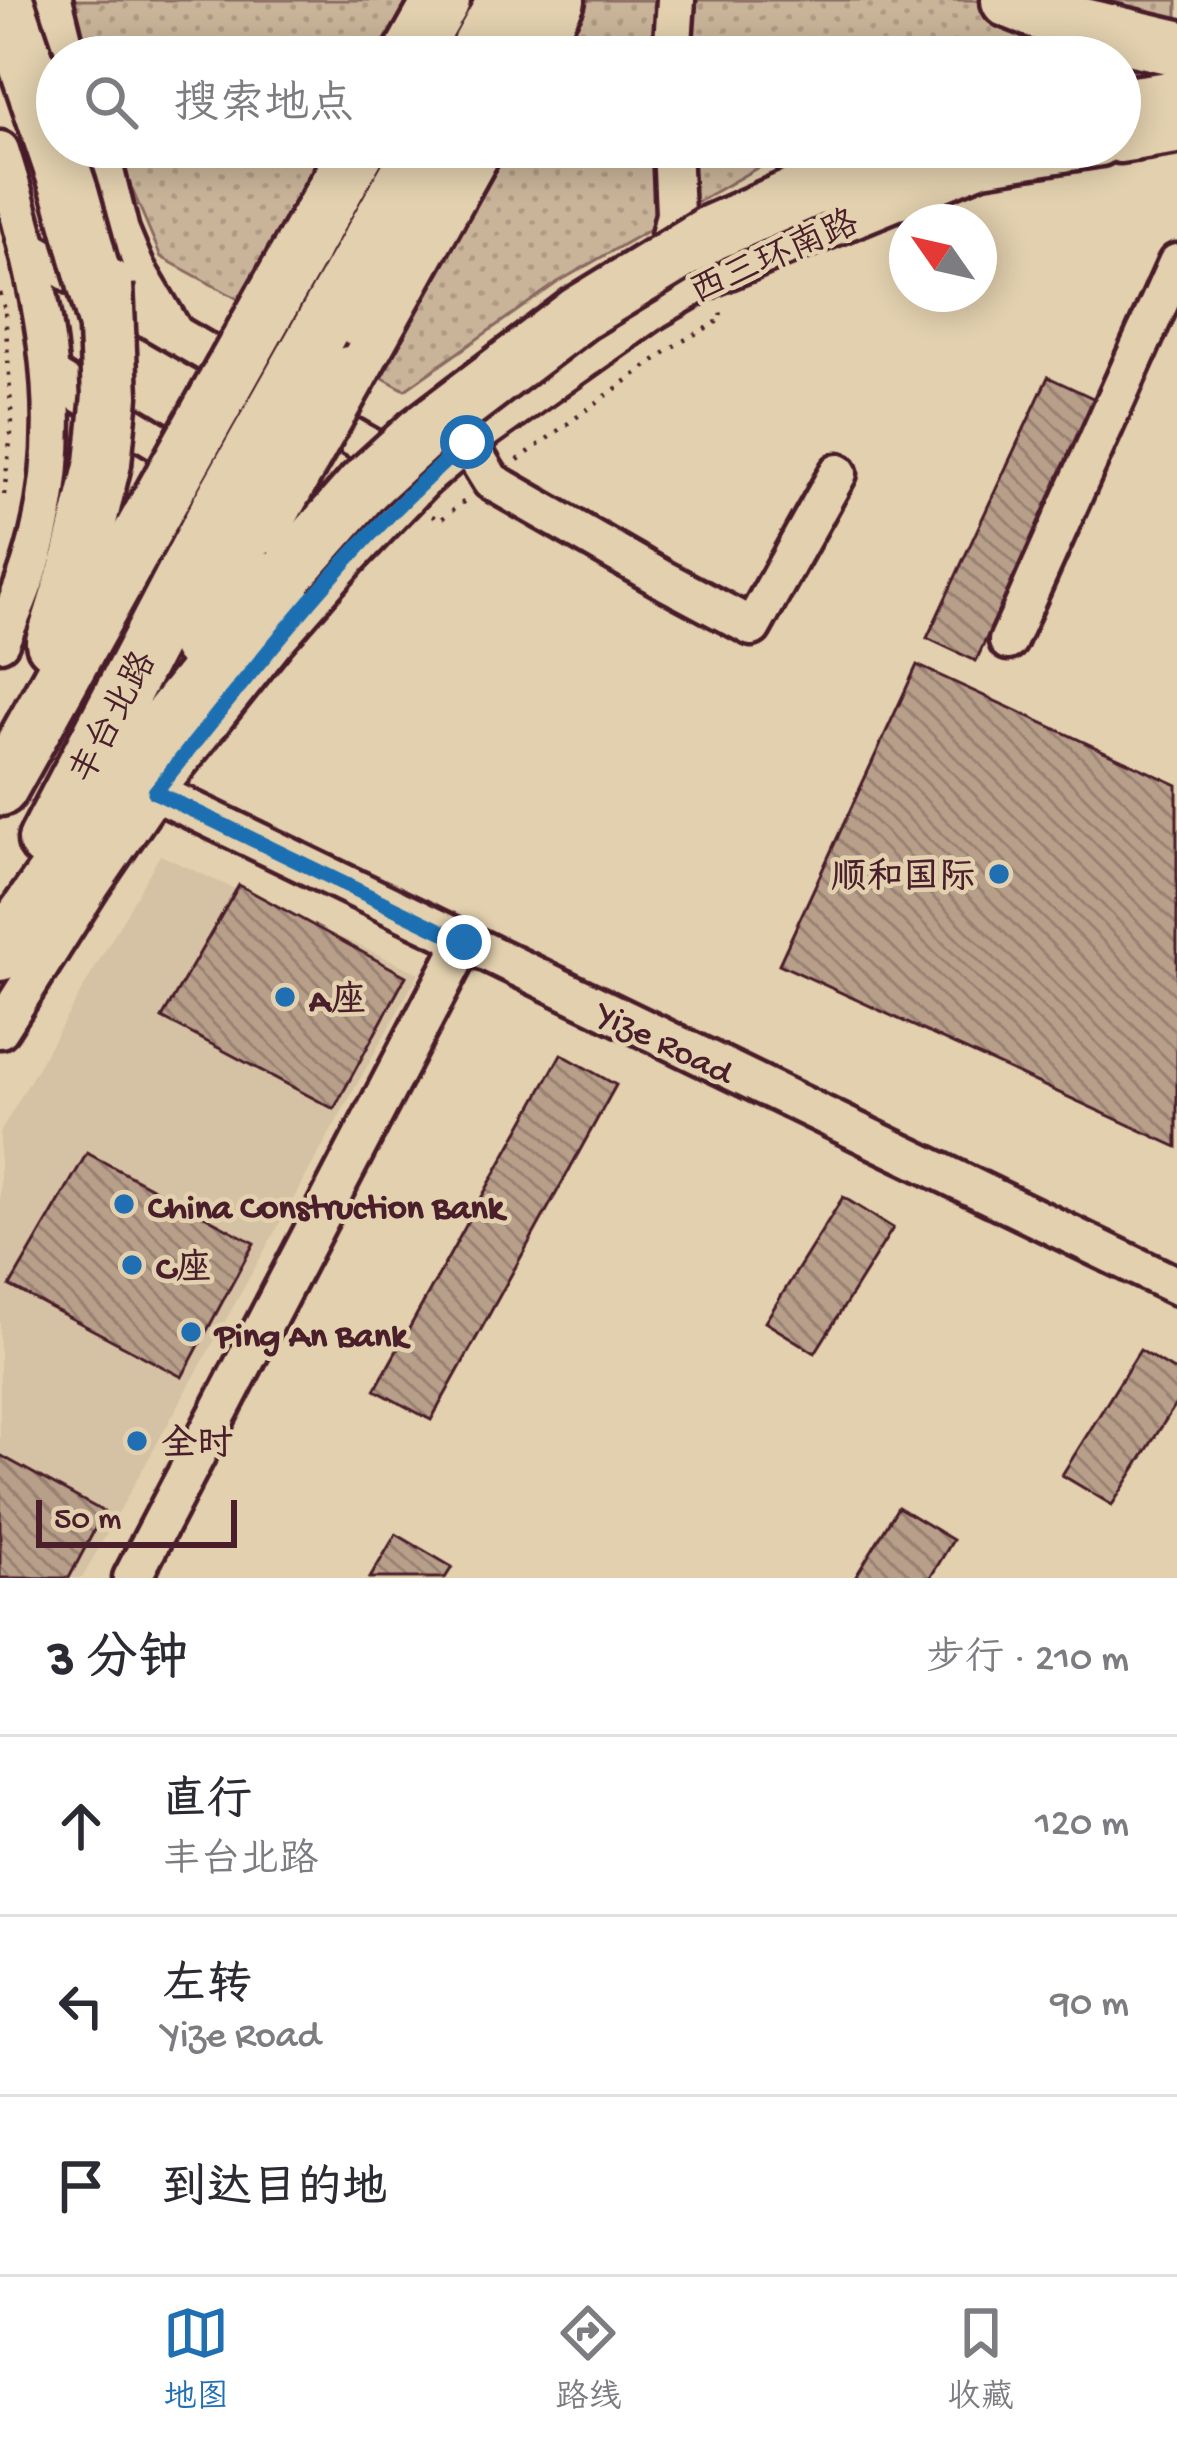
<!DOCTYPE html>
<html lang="zh">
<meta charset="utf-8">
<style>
body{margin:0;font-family:"Gochi Hand","LXGW WenKai TC",sans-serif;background:#f7f7f7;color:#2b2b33}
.compass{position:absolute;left:889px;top:204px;width:108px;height:108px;border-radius:50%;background:#fff;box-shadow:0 6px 30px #0003;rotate:304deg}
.scale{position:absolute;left:36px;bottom:30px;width:201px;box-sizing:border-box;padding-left:12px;border:6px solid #4a1f2b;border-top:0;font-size:33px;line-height:42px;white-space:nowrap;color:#4a1f2b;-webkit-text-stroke:9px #e2d0ae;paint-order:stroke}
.stop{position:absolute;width:36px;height:36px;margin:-27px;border:9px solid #1f6fb2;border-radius:50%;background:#fff}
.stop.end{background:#1f6fb2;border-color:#fff;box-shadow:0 3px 12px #0008}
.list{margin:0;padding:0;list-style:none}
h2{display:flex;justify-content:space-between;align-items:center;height:156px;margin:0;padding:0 48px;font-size:51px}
h2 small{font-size:39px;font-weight:400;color:#7c7c81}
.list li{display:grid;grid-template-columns:78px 1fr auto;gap:36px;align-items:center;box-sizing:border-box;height:180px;padding:0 48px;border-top:3px solid #e1e1e2}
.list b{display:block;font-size:45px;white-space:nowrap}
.list p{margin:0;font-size:39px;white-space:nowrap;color:#7c7c81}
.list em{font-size:39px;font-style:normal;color:#7c7c81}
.icon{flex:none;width:66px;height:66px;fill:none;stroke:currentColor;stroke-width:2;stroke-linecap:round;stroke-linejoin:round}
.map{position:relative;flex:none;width:1177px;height:1578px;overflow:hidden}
.search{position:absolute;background:#fff;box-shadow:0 6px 30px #0003;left:36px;right:36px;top:36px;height:132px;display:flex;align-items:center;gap:30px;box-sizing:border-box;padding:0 42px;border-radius:66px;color:#7c7c81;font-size:45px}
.sheet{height:696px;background:#fff}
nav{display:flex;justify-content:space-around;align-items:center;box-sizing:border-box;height:168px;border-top:3px solid #e1e1e2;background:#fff;font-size:33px;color:#7c7c81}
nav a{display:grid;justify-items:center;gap:6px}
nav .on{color:#1f6fb2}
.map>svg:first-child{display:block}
.built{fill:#d5c1a3}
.green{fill:url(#green-dots);stroke:#8a6a62;stroke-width:3}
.building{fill:url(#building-back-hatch);stroke:#4a1f2b;stroke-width:3}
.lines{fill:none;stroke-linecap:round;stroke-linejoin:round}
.minor-casing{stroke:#4a1f2b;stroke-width:45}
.highway-casing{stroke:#4a1f2b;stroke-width:63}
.path{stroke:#4a1f2b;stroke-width:4.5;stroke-dasharray:3 9;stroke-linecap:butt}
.minor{stroke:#e2d0ae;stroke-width:36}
.highway{stroke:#e2d0ae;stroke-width:54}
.highway-bridge-casing{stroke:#4a1f2b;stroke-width:63;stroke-linecap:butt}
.highway-bridge{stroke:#e2d0ae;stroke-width:54}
.route{stroke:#1f6fb2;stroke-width:15}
.poi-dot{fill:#1f6fb2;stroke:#e2d0ae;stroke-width:4.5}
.labels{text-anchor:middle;stroke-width:9;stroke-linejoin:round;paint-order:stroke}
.street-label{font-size:36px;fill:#4a1f2b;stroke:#e2d0ae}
.poi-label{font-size:36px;font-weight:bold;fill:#4a1f2b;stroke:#e2d0ae;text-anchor:start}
</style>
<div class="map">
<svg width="1177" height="1578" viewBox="0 0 1177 1578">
<defs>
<pattern id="green-dots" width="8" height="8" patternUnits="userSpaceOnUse" patternTransform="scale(3)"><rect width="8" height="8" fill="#c9b499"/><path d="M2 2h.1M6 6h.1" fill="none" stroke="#ae9a84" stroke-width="1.8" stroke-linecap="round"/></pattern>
<pattern id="building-back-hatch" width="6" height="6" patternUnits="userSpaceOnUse" patternTransform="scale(3)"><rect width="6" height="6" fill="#b89f8a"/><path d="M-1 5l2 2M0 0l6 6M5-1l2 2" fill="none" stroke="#988171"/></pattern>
</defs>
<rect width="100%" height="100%" fill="#e2d0ae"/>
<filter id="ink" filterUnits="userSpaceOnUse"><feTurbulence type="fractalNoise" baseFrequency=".00833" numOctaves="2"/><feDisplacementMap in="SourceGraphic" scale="24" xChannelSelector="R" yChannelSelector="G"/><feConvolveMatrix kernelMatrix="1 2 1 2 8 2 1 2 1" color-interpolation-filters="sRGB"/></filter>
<g filter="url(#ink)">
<polygon class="built" points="160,855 419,973 82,1578 0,1578 0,1133"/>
<g class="green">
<polygon points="50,0 1177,0 1177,62 1120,75 1120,57 75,57"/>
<polygon points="114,147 840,147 757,168 558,282 405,390 161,257"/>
</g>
<g class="building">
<polygon points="1048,377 1097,400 976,661 927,638"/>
<polygon points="917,665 1177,785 1177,1147 779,964"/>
<polygon points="239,885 406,976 334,1109 162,1018"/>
<polygon points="561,1054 616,1085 431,1420 375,1390"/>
<polygon points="87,1153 254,1243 182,1377 10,1286"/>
<polygon points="843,1197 893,1228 815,1353 765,1322"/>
<polygon points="1140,1350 1177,1372 1177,1402 1112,1505 1062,1475"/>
<polygon points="0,1455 104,1512 69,1578 0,1578"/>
<polygon points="898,1507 953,1540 930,1578 855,1578"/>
<polygon points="396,1534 452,1567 445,1578 370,1578"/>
</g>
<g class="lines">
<g class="minor-casing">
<g id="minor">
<polyline points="672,57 676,0"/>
<polyline points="1120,144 1177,135"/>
<polyline points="99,147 120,231 135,267 173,331"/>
<path d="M0,150C40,276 71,408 38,539C29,575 15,608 0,642"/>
<polyline points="29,249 254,380"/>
<polyline points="662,271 675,214 672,147"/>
<polyline points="51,376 202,468"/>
<polyline points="307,411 410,470"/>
<polyline points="467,442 491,481 662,579 752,627 838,473"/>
<polyline points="1008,641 1177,263"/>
<polyline points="155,792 1177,1286"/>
<polyline points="0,1029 92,884 155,792 275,641 349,557 425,478 467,442 654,310 709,278 982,166 1101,147"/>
<polyline points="132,1578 464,942"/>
</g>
</g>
<g class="highway-casing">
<g id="highway">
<polyline points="44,0 58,57"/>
<polyline points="1009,0 1062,21 1177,48"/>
<polyline points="410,57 442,0"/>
<polyline points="474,57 506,0"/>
<polyline points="525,57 557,0"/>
<polyline points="1120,106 1177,98"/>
<polyline points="827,182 932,147"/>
<polyline points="273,299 359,147"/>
<polyline points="321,328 423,147"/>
<polyline points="349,374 475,147"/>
<polyline points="54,642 80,558 103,463"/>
<polyline points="199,643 263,526"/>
<polyline points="0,788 174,475"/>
<polyline points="46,840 221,505"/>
<polyline points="0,953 128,771 288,572"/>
</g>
</g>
<g class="path">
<polyline points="0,293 5,310"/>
<polyline points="518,460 674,346 722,319 719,309"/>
<polyline points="4,495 12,424 5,310 10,308"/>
<polyline points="432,516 440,520 466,500"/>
</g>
<use href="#minor" class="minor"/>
<use href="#highway" class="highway"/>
<g class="highway-bridge-casing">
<g id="highway-bridge">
<polyline points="5,0 71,195 106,322"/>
<polyline points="103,463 110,396 105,285"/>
<polyline points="174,475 273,299"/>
<polyline points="221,505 321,328"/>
<polyline points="263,526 349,374"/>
<polyline points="288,572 364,486 421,434 579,314 711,233 827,182"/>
</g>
</g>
<use href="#highway-bridge" class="highway-bridge"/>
</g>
</g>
<g class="lines" filter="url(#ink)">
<path class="route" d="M464,942L155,792C253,670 348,544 467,442"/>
</g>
<g class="poi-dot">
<circle cx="999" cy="874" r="12"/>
<circle cx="285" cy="997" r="12"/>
<circle cx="124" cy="1204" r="12"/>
<circle cx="132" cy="1265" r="12"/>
<circle cx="191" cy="1332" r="12"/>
<circle cx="137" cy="1441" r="12"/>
</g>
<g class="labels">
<g class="street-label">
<text transform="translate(773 254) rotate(-24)" y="13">西三环南路</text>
<text transform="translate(110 716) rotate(-62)" y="13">丰台北路</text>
<text transform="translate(666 1040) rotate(26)" y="13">Yize Road</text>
</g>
<g class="poi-label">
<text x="975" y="887" text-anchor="end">顺和国际</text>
<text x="309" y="1010">A座</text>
<text x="148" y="1217">China Construction Bank</text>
<text x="156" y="1278">C座</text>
<text x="215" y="1345">Ping An Bank</text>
<text x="161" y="1454">全时</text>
</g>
</g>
</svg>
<svg class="compass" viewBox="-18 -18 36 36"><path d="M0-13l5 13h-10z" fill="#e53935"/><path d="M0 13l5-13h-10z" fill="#7c7c81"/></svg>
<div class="scale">50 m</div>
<div class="stop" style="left:467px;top:442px"></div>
<div class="stop end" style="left:464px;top:942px"></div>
<div class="search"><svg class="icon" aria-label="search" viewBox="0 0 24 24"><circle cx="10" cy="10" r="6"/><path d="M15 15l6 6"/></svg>搜索地点</div>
</div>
<section class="sheet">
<h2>3 分钟<small>步行 · 210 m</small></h2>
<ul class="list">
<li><svg class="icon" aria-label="ahead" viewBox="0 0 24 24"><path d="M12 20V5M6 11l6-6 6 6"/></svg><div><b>直行</b><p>丰台北路</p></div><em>120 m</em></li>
<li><svg class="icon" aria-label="left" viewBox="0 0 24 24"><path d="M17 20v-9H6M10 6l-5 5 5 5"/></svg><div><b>左转</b><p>Yize Road</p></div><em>90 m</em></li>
<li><svg class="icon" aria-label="arrive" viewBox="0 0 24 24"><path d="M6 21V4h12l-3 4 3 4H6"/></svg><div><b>到达目的地</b></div></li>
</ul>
</section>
<nav>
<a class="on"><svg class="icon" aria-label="map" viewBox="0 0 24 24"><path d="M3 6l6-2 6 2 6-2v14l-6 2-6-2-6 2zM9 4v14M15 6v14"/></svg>地图</a>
<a><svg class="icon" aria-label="directions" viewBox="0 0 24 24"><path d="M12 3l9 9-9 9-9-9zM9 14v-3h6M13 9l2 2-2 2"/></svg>路线</a>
<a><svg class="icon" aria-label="saved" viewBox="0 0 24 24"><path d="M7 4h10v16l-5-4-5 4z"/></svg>收藏</a>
</nav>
